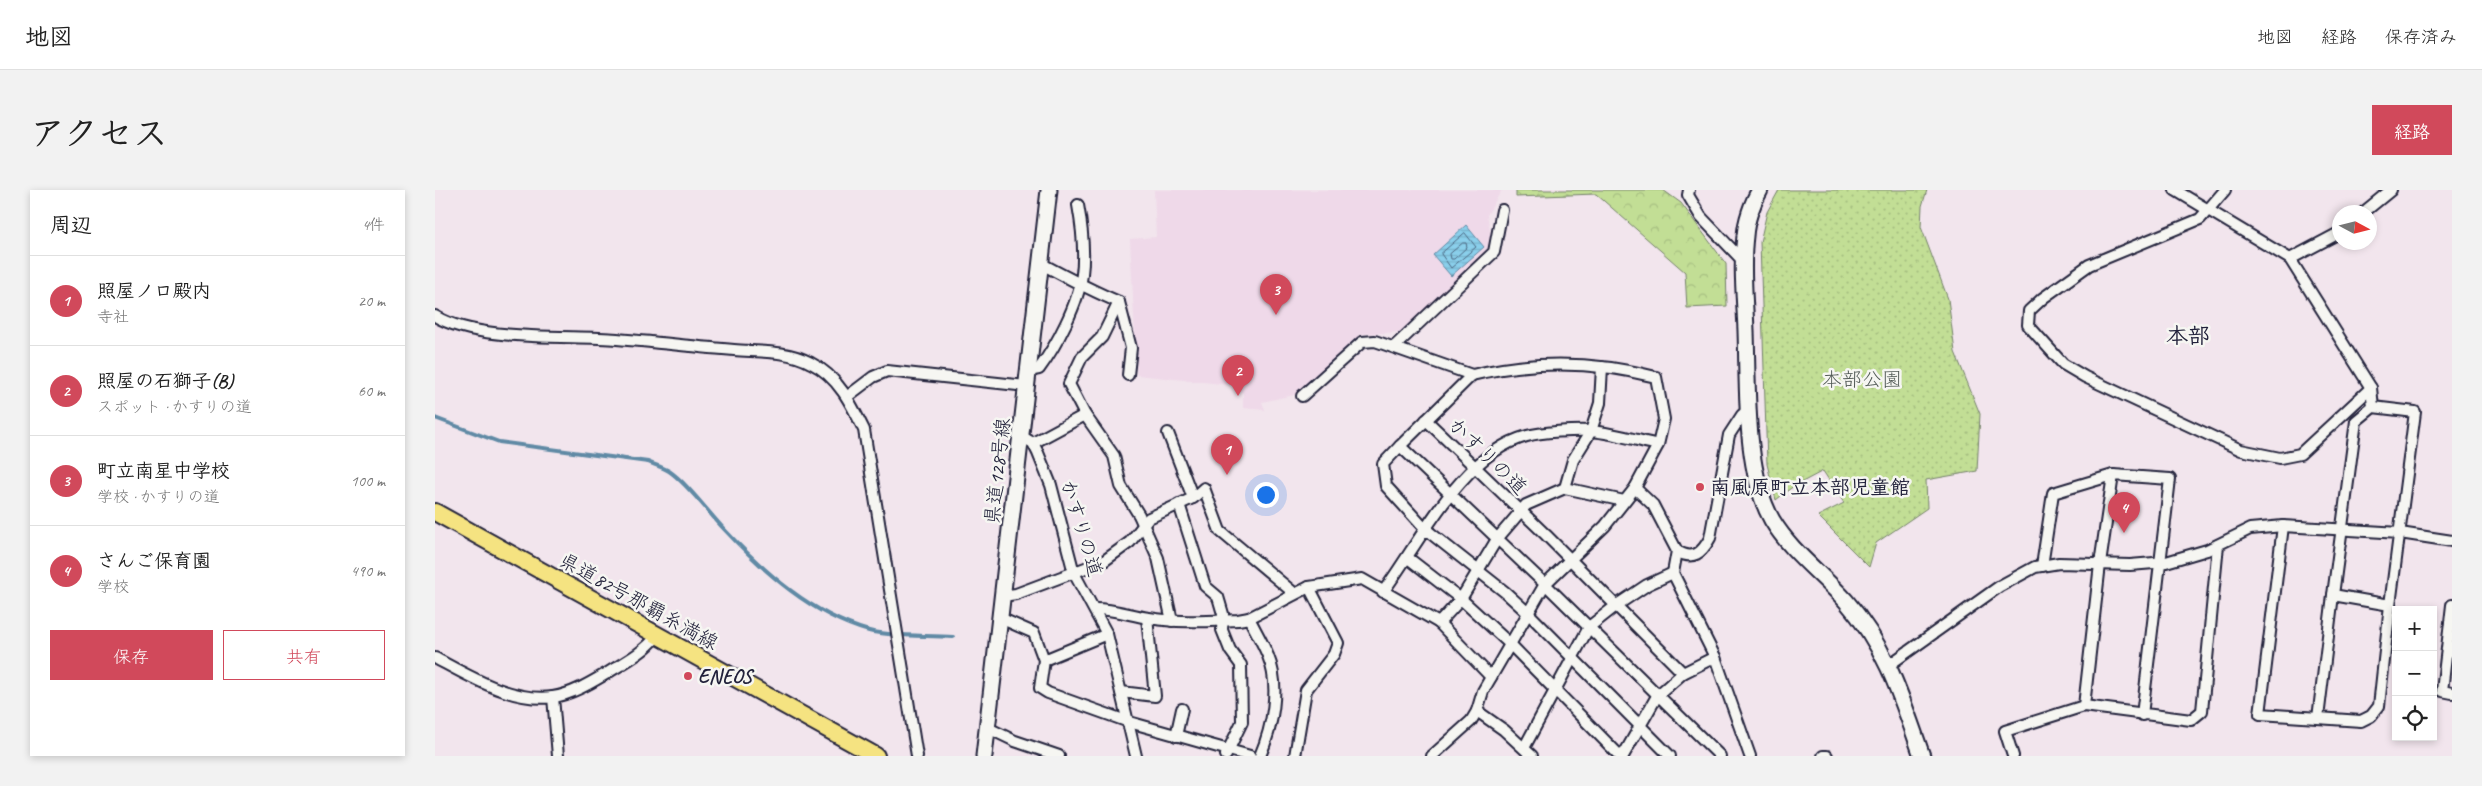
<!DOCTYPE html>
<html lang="ja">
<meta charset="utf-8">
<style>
body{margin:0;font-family:Caveat,"Klee One",sans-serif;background:#f2f2f2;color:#222}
.controls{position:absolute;right:15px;bottom:15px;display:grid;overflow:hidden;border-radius:0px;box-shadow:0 2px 8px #0003}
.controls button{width:45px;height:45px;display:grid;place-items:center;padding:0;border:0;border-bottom:1px solid #e0e0e0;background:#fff;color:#222;font:25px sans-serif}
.compass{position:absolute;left:1897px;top:15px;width:45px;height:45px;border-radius:50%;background:#fff;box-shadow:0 2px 8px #0003;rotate:97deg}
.you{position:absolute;left:830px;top:304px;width:18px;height:18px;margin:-12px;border:4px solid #fff;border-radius:50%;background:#1a73e8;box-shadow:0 0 0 8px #1a73e833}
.badge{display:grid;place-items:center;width:32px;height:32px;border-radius:50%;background:#d1495b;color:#fff;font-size:16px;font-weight:700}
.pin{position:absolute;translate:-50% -41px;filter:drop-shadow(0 1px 2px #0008)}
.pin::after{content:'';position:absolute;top:26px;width:18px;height:15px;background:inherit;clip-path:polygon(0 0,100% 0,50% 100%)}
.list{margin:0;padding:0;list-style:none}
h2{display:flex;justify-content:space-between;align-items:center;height:65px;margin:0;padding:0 20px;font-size:21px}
h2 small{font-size:16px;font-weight:400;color:#767676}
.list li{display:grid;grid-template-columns:32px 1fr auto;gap:15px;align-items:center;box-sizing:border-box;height:90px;padding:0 20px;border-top:1px solid #e0e0e0}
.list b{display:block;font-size:19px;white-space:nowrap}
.list p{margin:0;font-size:16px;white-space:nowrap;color:#767676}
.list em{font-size:16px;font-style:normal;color:#767676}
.actions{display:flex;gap:10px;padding:15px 20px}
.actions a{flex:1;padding:11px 0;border:1px solid #d1495b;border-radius:0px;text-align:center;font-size:18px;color:#d1495b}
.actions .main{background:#d1495b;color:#fff}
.icon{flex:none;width:28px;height:28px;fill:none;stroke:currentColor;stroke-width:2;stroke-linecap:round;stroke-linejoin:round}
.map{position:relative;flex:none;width:2017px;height:566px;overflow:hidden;border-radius:0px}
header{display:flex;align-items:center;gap:30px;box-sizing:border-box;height:70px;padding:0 25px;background:#fff;border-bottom:1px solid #e0e0e0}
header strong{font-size:24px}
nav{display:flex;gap:28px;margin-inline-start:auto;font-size:18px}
.intro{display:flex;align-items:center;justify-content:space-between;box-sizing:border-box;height:120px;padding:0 30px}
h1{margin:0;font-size:35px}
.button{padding:12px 22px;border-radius:0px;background:#d1495b;color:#fff;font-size:18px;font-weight:700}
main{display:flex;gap:30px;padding:0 30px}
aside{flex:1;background:#fff;border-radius:0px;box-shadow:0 2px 8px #0003}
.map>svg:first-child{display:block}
.built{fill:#efd9e9}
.forest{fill:url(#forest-crowns);stroke:#728068}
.park{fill:url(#park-dots);stroke:#728068}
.water{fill:url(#water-rules);stroke:#608aa5}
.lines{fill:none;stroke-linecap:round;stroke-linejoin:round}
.shore{stroke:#4c6781;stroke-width:1}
.stream{stroke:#608aa5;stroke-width:4}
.street-casing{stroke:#22223b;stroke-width:14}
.secondary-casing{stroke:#22223b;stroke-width:19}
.primary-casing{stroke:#22223b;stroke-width:20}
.street{stroke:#f6f6f2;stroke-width:10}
.secondary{stroke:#f6f6f2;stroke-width:15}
.primary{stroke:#f5e381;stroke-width:16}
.poi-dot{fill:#d1495b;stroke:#f6f6f2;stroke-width:2}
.labels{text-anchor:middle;stroke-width:5;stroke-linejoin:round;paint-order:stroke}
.park-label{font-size:20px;fill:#525a56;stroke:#f6f6f2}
.street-label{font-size:20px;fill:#22223b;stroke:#f6f6f2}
.poi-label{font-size:20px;font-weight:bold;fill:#22223b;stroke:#f6f6f2;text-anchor:start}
.quarter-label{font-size:22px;font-weight:bold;fill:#22223b;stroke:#f6f6f2}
</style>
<header>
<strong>地図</strong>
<nav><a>地図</a><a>経路</a><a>保存済み</a></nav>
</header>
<div class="intro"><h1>アクセス</h1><a class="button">経路</a></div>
<main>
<aside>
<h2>周辺<small>4件</small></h2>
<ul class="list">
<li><span class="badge">1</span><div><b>照屋ノロ殿内</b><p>寺社</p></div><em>20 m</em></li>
<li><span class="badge">2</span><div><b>照屋の石獅子(B)</b><p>スポット · かすりの道</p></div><em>60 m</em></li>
<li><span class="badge">3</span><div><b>町立南星中学校</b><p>学校 · かすりの道</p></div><em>100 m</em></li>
<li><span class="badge">4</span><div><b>さんご保育園</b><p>学校</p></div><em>490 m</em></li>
</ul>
<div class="actions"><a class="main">保存</a><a>共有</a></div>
</aside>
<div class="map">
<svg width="2017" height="566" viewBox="0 0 2017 566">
<defs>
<pattern id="forest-crowns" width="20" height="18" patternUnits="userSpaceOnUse" patternTransform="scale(1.25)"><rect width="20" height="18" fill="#c2de95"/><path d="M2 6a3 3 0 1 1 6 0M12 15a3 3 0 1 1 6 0" fill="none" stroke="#a6be81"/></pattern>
<pattern id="park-dots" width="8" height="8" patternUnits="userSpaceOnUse" patternTransform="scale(1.25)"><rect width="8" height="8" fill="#c2de95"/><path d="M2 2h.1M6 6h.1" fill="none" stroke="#a6be81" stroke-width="1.8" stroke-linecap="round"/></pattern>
<pattern id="water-rules" width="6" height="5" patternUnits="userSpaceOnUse" patternTransform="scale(1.25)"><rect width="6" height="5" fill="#8acfeb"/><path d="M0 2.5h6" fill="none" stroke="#77b1ca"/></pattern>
</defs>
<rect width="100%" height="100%" fill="#f2e5ed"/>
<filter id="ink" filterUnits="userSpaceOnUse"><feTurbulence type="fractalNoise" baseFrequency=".02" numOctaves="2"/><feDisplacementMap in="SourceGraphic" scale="10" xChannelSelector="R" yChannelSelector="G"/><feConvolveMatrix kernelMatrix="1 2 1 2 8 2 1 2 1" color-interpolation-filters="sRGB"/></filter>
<g filter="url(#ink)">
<polygon class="built" points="719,0 1067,0 1052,25 1058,55 967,142 927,144 863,204 827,212 830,220 808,218 808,203 796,195 702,185 695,49 721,47"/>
<polygon class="forest" points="1081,0 1228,0 1246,13 1291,74 1292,116 1252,118 1250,82 1161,4 1081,7"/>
<polygon class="park" points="1344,0 1492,0 1487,16 1486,37 1513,109 1520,162 1545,224 1542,281 1491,290 1492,318 1441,353 1434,377 1383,326 1409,313 1388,281 1356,298 1341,310 1332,274 1325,52 1332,22"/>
<polygon class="water" points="1031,35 1049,57 1016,86 998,65"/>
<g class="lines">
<g class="shore">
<polygon points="1030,43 1041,57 1016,78 1006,64"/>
<polygon points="1028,53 1031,53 1032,57 1019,69 1016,69 1015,64"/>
</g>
<path class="stream" d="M0,228L64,252L213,272C220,275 228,277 234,281C252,293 273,322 289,339C329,382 377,425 434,441C457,447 493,445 518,447"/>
<g class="street-casing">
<g id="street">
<polyline points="1254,0 1253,5 1266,27 1309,72"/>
<polyline points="1740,0 1855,69 1936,198 1938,217 1980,222 1955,415 1898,405 1921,231 1938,217"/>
<polyline points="1790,0 1765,29 1654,75 1608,108 1594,121 1593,135 1628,174 1650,187 1806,260 1845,268 1865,264 1936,198"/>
<polyline points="1929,22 1956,0"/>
<polyline points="1855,69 1904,43"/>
<path d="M605,73C631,87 657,101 684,112L696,158L693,185"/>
<polyline points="684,112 667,147 647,167 634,194 650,225 679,266 686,296 704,325 723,368 737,431"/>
<path d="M0,126C43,152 131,145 182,149C221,152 260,157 299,160C325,162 352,160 376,173C403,186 417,215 429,240L482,566"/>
<polyline points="960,156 1059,62 1067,20"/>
<path d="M593,181L604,179C621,156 644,113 647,84C650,61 647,37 643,15"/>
<polyline points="1037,185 965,256 1110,394 1285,566"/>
<polyline points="413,206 438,187 452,181 591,196"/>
<polyline points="867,206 927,152 940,151 1037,185"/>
<polyline points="991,230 1111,345 1248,483"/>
<polyline points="733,243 758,308"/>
<polyline points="586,246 598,253 603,263 616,295 639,383 672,444 701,566"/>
<polyline points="598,253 650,225"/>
<polyline points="965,256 948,274 951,296 989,338 1070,402 1093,423 1235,566"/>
<polyline points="1130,298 1138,270 1156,241 1165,213 1167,177"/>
<path d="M1200,298L1218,315L1242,361C1258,371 1267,363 1275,348L1294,245L1307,225L1314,219"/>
<polyline points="744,314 770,396 783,407 788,424 787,440 795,460 806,475 807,532 791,565"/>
<polyline points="1848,336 1825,524 1926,531 1936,526 1944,516 1955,415"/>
<polyline points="1242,361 1238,383 1280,467 1315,566"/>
<polyline points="973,368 1026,409 1075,454 1185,566"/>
<polyline points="1607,376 1618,303 1678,285"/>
<path d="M948,402C986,351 1026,264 1092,246C1105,242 1142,240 1156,241C1178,243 1201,250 1223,255"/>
<polyline points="568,406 581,404 669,371 695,352 714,328 758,308 769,298 785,341 859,403"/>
<polyline points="2017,415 2007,501 2017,503"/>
<path d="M660,419C679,419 695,425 714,428C743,433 773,431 803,430L814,428L874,397L927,389L1004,433L1056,487"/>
<polyline points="565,428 599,443 609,470 605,498 613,503 694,532 815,566"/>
<path d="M814,428C820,440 828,453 833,466C846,497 837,538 825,566"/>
<polyline points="1004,433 1026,409 1062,349 1091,315 1130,298 1189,311"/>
<path d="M0,468C34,486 78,513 118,507C138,504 157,492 174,482C192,471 209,462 222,446"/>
<polyline points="609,470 672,444"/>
<polyline points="1454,475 1565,396 1600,377 1624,373 1695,375 1731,372 1772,360 1815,339 1848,336 1965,343 2017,351"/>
<polyline points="686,502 720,506 712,428"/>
<polyline points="118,507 123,566"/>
<polyline points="1042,521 1069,540 1097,566"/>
<polyline points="1707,525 1735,289 1678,285 1665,374 1649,516 1756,530 1767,521 1783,355"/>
<polyline points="1883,528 1898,405"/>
<polyline points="553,538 580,551 624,566"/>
<polyline points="741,546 747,519"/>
<polyline points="1089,558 1154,437 1182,415 1212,395 1238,383"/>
<polyline points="860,566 871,500 899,464 903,453 874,397"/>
<path d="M997,566L1036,531L1042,521L1048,501L1110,394L1170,336L1200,298L1223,255L1229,229L1221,187C1159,171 1099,170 1037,185"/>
<polyline points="1188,566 1222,506 1248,483 1280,467"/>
<polyline points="1388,566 1392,566"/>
<polyline points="1578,566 1570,541 1649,516"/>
</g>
</g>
<g class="secondary-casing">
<g id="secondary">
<path d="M1325,0C1317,13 1311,31 1310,46C1306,78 1310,110 1311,141C1313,197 1309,281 1337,330C1356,362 1387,384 1411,411C1452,458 1467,509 1487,566"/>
<polyline points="549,566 614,0"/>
</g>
</g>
<g class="primary-casing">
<polyline id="primary" points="0,322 441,566"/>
</g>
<use href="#street" class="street"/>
<use href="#secondary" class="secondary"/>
<use href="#primary" class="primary"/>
</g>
</g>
<g class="poi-dot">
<circle cx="1265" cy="297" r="5"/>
<circle cx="253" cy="486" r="5"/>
</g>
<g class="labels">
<g class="park-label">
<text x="1427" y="196">本部公園</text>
</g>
<g class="street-label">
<text transform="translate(1053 266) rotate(44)" y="7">かすりの道</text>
<text transform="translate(562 281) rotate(-84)" y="7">県道128号線</text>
<text transform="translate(647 338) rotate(73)" y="7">かすりの道</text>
<text transform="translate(204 411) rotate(29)" y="7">県道82号那覇糸満線</text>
</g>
<g class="poi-label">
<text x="1275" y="304">南風原町立本部児童館</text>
<text x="263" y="493">ENEOS</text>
</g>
<g class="quarter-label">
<text x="1753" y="153">本部</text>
</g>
</g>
</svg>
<div class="controls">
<button>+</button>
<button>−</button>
<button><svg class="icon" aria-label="locate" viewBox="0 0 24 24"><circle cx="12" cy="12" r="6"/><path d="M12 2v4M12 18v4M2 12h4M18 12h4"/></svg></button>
</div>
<svg class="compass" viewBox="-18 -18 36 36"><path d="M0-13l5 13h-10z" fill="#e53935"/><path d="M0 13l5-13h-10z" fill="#767676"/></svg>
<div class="you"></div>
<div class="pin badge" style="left:792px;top:285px">1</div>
<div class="pin badge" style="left:803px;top:206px">2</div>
<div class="pin badge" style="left:841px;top:125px">3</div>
<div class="pin badge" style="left:1689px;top:343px">4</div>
</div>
</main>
